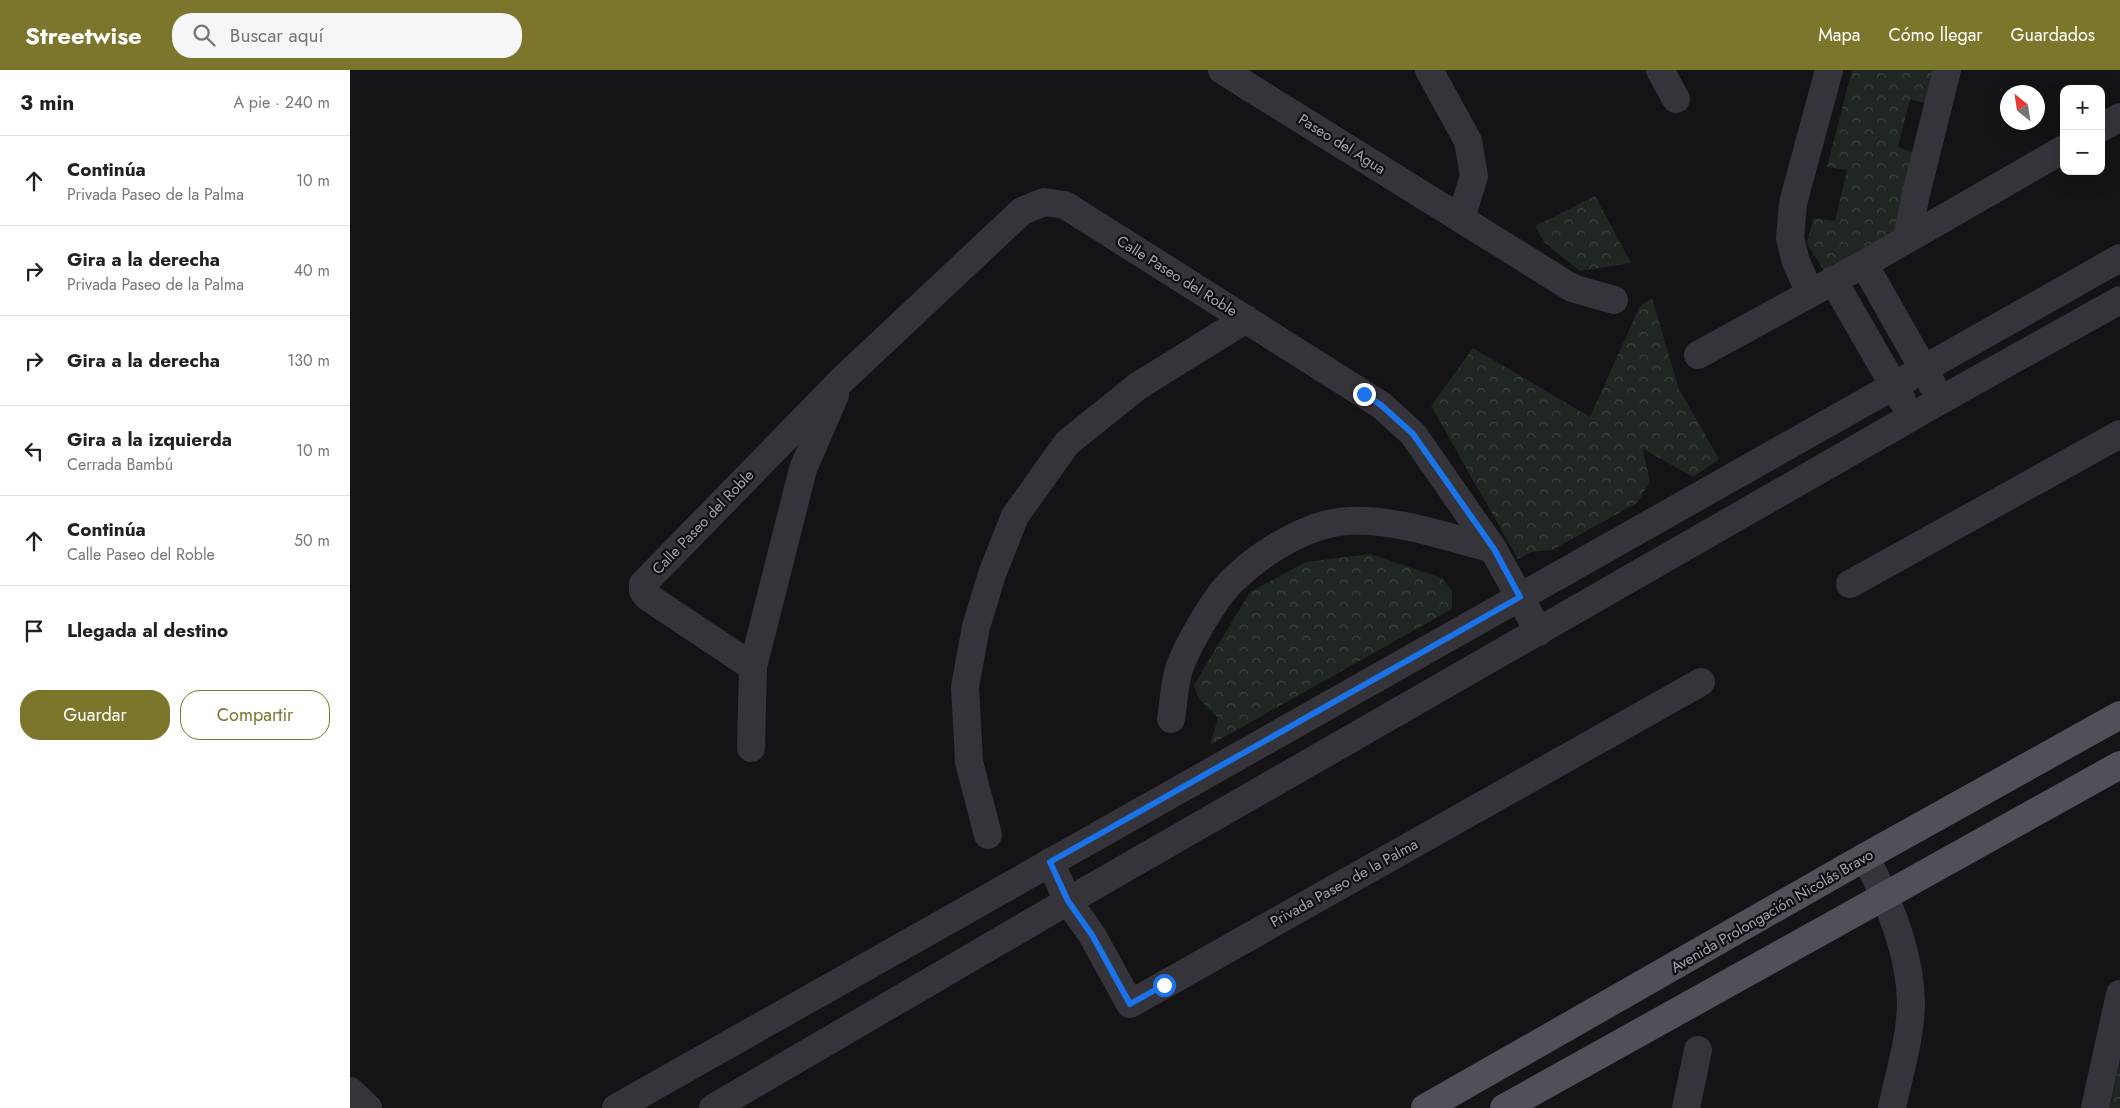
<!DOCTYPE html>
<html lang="es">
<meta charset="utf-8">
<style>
body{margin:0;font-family:Jost,sans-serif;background:#f6f6f6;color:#202124}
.controls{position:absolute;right:15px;top:15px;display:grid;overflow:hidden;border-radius:10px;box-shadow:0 5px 20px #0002}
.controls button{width:45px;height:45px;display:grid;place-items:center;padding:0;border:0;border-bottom:1px solid #e0e0e0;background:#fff;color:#202124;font:25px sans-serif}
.compass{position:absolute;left:1650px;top:15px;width:45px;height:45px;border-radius:50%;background:#fff;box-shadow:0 5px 20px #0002;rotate:330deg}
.stop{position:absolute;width:15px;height:15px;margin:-11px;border:4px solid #1a73e8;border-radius:50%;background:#fff}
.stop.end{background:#1a73e8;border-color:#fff;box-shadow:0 1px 5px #0008}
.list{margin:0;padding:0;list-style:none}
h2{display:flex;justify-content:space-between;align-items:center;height:65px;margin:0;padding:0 20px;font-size:21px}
h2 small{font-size:16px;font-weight:400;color:#757577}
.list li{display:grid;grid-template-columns:32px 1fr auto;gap:15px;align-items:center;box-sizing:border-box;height:90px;padding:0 20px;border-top:1px solid #e0e0e0}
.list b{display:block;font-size:19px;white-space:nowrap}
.list p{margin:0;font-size:16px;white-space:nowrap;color:#757577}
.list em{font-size:16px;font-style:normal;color:#757577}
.actions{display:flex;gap:10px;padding:15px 20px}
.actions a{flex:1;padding:11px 0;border:1px solid #7b762c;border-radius:20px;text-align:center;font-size:18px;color:#7b762c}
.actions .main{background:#7b762c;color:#fff}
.icon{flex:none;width:28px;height:28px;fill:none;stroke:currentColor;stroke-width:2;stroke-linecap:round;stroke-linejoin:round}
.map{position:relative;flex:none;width:1770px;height:1038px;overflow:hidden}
header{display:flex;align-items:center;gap:30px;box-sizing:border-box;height:70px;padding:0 25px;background:#7b762c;color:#fff}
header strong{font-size:24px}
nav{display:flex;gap:28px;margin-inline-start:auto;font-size:18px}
.search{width:350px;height:45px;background:#f6f6f6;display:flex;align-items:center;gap:12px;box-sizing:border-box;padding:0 18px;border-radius:20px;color:#757577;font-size:19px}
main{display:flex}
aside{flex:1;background:#fff}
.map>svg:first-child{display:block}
.forest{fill:url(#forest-crowns)}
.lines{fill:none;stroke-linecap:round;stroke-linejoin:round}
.minor{stroke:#35343a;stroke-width:28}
.major{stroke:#515058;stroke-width:28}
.route{stroke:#1a73e8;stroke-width:6}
.labels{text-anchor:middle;stroke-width:4.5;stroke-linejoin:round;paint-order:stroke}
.street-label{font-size:15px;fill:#a5a6b5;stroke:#0f0e10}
</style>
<header>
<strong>Streetwise</strong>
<div class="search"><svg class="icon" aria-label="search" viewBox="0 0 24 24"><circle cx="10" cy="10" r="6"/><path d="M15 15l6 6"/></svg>Buscar aquí</div>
<nav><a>Mapa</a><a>Cómo llegar</a><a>Guardados</a></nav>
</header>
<main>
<aside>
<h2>3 min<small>A pie · 240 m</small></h2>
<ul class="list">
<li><svg class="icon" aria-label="ahead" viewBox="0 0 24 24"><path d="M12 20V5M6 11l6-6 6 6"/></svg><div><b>Continúa</b><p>Privada Paseo de la Palma</p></div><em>10 m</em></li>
<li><svg class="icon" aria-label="right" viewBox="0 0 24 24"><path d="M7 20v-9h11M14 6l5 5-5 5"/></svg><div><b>Gira a la derecha</b><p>Privada Paseo de la Palma</p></div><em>40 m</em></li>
<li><svg class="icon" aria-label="right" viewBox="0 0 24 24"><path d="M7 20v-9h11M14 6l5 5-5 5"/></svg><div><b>Gira a la derecha</b></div><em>130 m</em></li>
<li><svg class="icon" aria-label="left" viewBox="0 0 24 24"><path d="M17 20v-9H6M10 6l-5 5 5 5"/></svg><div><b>Gira a la izquierda</b><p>Cerrada Bambú</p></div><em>10 m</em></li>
<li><svg class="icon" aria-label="ahead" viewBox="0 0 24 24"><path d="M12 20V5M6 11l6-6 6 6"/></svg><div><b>Continúa</b><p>Calle Paseo del Roble</p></div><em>50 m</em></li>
<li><svg class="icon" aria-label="arrive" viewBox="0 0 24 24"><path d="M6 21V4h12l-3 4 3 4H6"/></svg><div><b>Llegada al destino</b></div></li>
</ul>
<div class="actions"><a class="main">Guardar</a><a>Compartir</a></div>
</aside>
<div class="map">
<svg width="1770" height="1038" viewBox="0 0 1770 1038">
<defs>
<pattern id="forest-crowns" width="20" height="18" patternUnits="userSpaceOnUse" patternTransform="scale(1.25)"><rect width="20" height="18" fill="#202722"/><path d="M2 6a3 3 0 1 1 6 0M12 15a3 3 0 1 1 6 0" fill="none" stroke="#3d4340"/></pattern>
</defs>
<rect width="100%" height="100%" fill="#141315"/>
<g class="forest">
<polygon points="1502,0 1588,0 1579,34 1560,29 1548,77 1567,84 1549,161 1475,202 1457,174 1463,148 1485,151 1497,100 1477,97"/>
<polygon points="1245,126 1281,193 1230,201 1194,172 1185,156"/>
<polygon points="1302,228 1329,319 1369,389 1343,407 1293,379 1300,412 1287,433 1202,480 1182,482 1168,489 1081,336 1123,278 1240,347 1290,236"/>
<polygon points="1020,484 1092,508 1102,521 1102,539 860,675 868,648 849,629 844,615 900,522 956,492"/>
<polygon points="1770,992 1770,1038 1760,1038"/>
</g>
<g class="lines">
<g class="minor">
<polyline points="872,0 1222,218 1264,230"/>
<polyline points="1079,0 1118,71 1124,106 1111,148"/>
<polyline points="1310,0 1326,29"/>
<polyline points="1751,58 1770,47"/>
<polyline points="1557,168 1566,124 1597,0"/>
<polyline points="1514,194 1582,314"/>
<polyline points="1483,210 1552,330"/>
<polyline points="1460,223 1446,192 1440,168 1443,133 1479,0"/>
<polyline points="1348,285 1514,194 1714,79"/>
<polyline points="1500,514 1770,364"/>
<polyline points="403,597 298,527 293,521 293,514 492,310 672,141 694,132 715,135 1031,335 1063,364 1143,479"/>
<path d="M821,649C824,632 824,612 830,596C839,573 865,527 883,510C912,482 958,453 999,451C1048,449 1097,467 1143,479L1189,562"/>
<polyline points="401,678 403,597 453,399 485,325"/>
<polyline points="638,765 619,692 615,617 626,557 642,504 665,446 717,373 788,316 896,249"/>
<path d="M1515,787C1539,831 1560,882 1561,932C1561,967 1549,1004 1542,1038"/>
<polyline points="700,792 718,831 742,865 780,934 1351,612"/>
<polyline points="0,1021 18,1038"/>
<polyline points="266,1038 1770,188"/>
<polyline points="363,1038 718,831 1591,330 1770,230"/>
<polyline points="1336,1038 1348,980"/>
<polyline points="1745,1038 1770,924"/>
</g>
<g class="major">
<polyline points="1075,1038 1515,787 1770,645"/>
<polyline points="1154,1038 1770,695"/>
</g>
</g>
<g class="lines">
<polyline class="route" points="814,915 780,934 742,865 718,831 700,792 1170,527 1144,479 1063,364 1031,335 1014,324"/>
</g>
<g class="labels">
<g class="street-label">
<text transform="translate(992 74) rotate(32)" y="5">Paseo del Agua</text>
<text transform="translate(827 206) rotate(32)" y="5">Calle Paseo del Roble</text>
<text transform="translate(353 452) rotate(-46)" y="5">Calle Paseo del Roble</text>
<text transform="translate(994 813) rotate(-29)" y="5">Privada Paseo de la Palma</text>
<text transform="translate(1422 841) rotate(-30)" y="5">Avenida Prolongación Nicolás Bravo</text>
</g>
</g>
</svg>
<div class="controls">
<button>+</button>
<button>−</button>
</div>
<svg class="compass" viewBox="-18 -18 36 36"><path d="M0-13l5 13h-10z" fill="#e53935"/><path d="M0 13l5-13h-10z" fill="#757577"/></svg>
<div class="stop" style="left:814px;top:915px"></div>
<div class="stop end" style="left:1014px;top:324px"></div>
</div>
</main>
